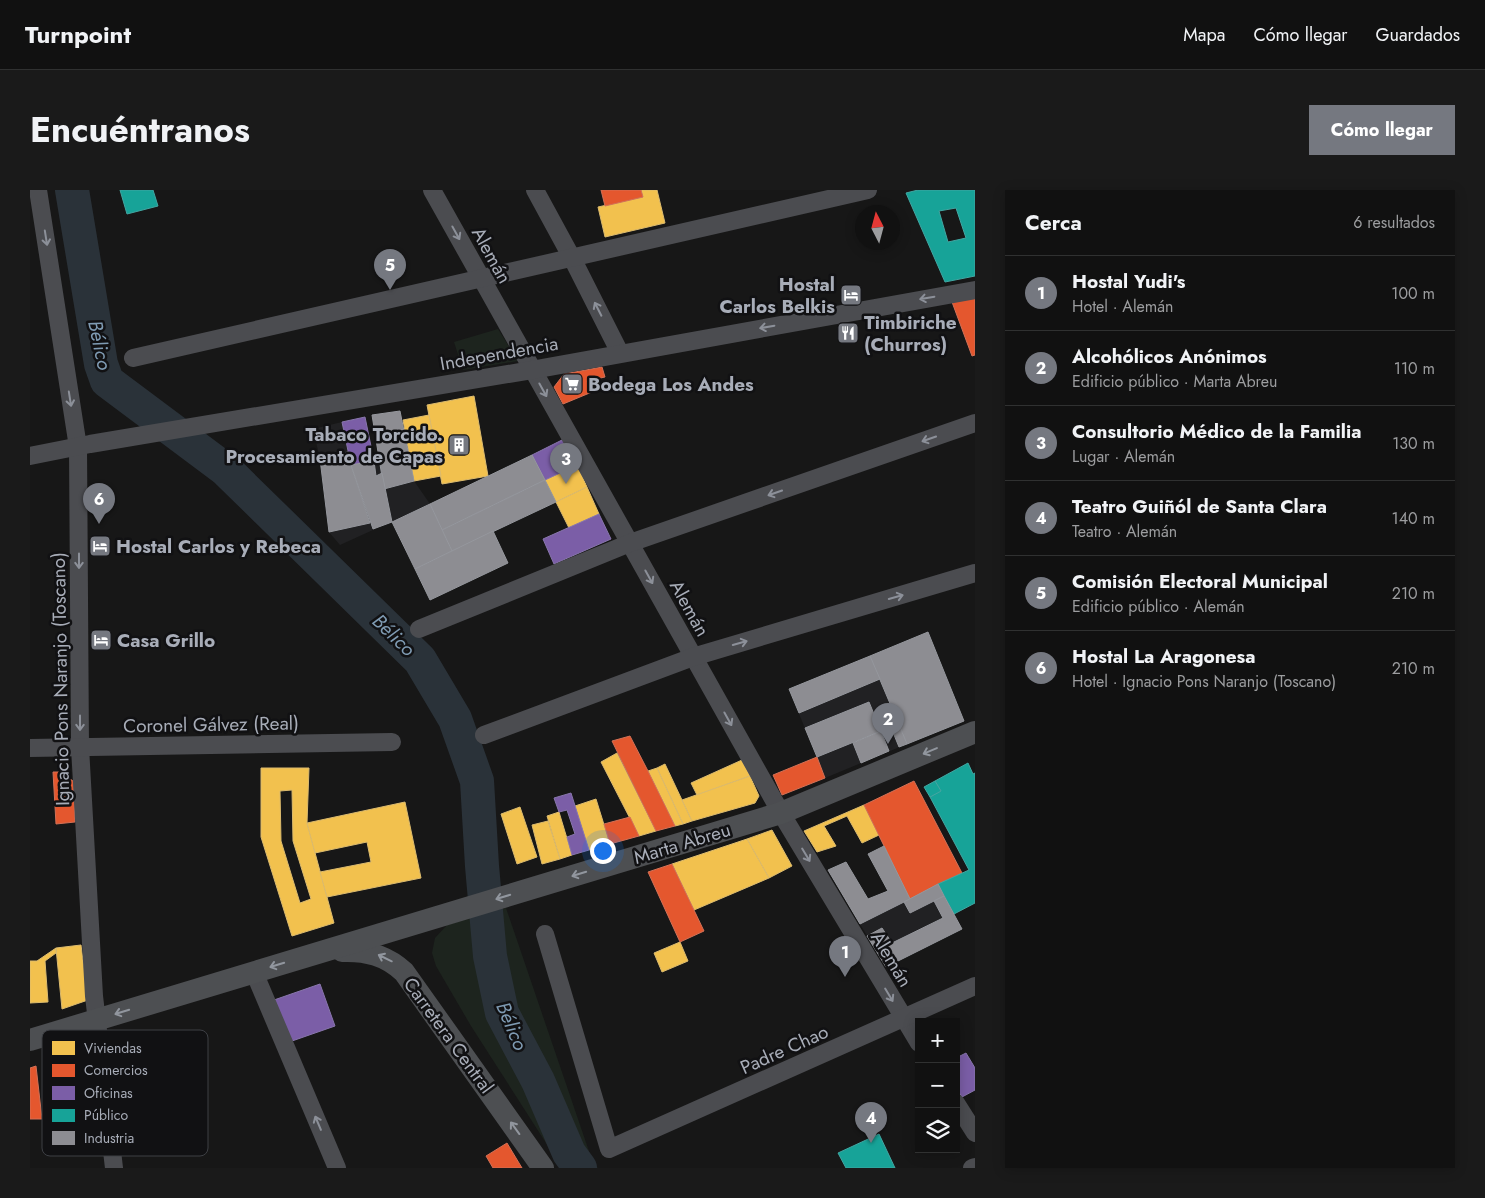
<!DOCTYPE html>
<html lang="es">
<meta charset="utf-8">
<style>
body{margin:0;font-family:Jost,sans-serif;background:#1a1a1a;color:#f1f3f6}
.controls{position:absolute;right:15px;bottom:15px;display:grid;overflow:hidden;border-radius:0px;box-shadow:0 2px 12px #0003}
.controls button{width:45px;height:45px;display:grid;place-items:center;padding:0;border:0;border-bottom:1px solid #303131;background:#111;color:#f1f3f6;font:25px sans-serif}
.compass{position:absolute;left:825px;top:15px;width:45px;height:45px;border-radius:50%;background:#111;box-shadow:0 2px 12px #0003;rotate:354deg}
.you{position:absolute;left:572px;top:660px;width:18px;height:18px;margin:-12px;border:4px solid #fff;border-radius:50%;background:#1a73e8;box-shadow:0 0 0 8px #1a73e833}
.badge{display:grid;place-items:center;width:32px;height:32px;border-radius:50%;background:#757880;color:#fff;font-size:16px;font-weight:700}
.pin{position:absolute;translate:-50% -41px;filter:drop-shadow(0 1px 2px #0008)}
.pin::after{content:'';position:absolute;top:26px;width:18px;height:15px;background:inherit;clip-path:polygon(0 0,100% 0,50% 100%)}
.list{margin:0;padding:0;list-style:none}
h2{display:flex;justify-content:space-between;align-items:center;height:65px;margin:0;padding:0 20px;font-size:21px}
h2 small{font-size:16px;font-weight:400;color:#9c9d9f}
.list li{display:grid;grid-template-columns:32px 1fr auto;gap:15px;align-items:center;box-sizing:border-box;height:75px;padding:0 20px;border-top:1px solid #303131}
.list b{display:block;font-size:19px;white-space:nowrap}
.list p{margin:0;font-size:16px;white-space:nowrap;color:#9c9d9f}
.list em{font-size:16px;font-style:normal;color:#9c9d9f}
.icon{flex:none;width:28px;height:28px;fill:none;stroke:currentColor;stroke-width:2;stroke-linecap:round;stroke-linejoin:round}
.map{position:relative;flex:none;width:945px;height:978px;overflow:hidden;border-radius:0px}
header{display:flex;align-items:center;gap:30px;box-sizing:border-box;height:70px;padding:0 25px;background:#111;border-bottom:1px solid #303131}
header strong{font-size:24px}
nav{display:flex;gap:28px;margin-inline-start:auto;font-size:18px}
.intro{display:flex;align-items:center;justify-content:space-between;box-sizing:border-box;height:120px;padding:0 30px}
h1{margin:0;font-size:35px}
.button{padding:12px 22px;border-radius:0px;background:#757880;color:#fff;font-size:18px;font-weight:700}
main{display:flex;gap:30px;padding:0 30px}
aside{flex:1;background:#111;border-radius:0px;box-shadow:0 2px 12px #0003}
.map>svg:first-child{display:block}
.built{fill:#212123}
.green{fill:#1d241e}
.homes{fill:#f2c14e;stroke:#dcbb6e;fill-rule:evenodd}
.shops{fill:#e4572e;stroke:#d27157}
.offices{fill:#7b5ea7;stroke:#8876ac}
.public{fill:#17a398;stroke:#42a6a2;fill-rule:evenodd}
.industry{fill:#8d8d92;stroke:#95979d}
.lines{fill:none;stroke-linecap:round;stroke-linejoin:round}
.river{stroke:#2a3239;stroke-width:34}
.minor{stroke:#4b4c50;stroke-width:18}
.major{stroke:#4d4f52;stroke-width:22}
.oneway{stroke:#8c9099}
.oneway2{stroke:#91969e}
.labels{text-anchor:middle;stroke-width:5;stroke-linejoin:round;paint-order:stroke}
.street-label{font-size:19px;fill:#a8adb8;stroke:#111113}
.poi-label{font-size:19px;font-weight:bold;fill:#a8adb8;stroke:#111113;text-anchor:start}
.water-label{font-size:20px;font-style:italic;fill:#7f9bb3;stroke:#111113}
.key{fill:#111113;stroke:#3e4045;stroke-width:1}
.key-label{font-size:14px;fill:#a8adb8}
</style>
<header>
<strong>Turnpoint</strong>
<nav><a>Mapa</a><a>Cómo llegar</a><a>Guardados</a></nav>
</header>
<div class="intro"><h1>Encuéntranos</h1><a class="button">Cómo llegar</a></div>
<main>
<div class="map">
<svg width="945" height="978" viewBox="0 0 945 978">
<rect width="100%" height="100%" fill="#171717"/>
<g class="built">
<polygon points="370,221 384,291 400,314 310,355 299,342 290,269 283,239 312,232 344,271 350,269 342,225"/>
<polygon points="840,466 877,554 795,588 759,499"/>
<polygon points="908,694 932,739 856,777 830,734"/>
</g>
<g class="green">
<polygon points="468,139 488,171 433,180 424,152"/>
<polygon points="476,718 563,973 568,978 532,978 441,836 406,776 402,763 405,748 417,735"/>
</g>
<g class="homes">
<polygon points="611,0 627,0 635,33 575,47 568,17 613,7"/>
<polygon points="444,206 458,286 412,294 397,215"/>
<polygon points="399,225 411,286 384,291 373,230"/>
<polygon points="547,275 557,297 526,312 515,290"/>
<polygon points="557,297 569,324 539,338 526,312"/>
<polygon points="587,563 626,641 609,646 571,572"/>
<polygon points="712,570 720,586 667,605 661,593"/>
<polygon points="635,574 652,610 662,631 653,634 627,578"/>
<path d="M231,578H279L277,633L304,733L262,746L231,647ZM262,600L263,651L281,709L270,713L251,651L250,601Z"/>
<polygon points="627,578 653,634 645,636 618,581"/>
<polygon points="720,586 729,606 725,613 662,631 652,610"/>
<polygon points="566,609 580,654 559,660 545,616"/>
<polygon points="375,612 391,688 297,707 290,682 341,672 337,652 285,663 277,633"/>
<polygon points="834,615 849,645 832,653 817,626 794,636 806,656 787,662 774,641"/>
<polygon points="490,617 507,667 487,674 471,624"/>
<polygon points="529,622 542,665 530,669 517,626"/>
<polygon points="518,631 530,669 512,674 502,635"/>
<polygon points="742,640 762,676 739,688 717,649"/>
<polygon points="717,649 739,688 664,720 642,674"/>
<polygon points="650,752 658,771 632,782 624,763"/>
<polygon points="51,755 58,810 32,819 26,758"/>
<polygon points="26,758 26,763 15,771 18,812 0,813 0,771 7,771"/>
</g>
<g class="shops">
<polygon points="571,0 611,0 613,7 575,16"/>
<polygon points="945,107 945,165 942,166 922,112"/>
<polygon points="572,177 575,187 557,191 562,202 533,214 524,197 534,184"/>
<polygon points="600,546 618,581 645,636 626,641 582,551"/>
<polygon points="787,567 795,588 752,605 743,585"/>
<polygon points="23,582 30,582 43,591 45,632 26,634"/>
<polygon points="884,591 932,683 880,709 834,615"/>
<polygon points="600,627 609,646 580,654 574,634"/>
<polygon points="642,674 674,741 650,752 618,682"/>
<polygon points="6,876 12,929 0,929 0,878"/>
<polygon points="477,953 492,978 463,978 456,966"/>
</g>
<g class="offices">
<polygon points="335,227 344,271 321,275 312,232"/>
<polygon points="534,249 547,275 515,290 502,265"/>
<polygon points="569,324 581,349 524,374 513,349"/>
<polygon points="541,603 559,660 542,665 537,647 545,644 537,620 529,622 524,608"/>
<polygon points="290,794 305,836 262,851 244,810"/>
<polygon points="936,863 945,878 945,900 932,907 926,897 926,868"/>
</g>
<g class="public">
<polygon points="90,0 123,0 128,16 97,24"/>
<path d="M888,0H945V86L915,92L876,3ZM926,18L936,48L918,52L909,21Z"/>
<polygon points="938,573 943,584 945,583 945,713 924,724 908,694 939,680 900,607 911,601 905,591"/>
<polygon points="905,591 911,601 900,607 894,597"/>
<polygon points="849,944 865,978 816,978 808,963"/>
</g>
<g class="industry">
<polygon points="370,221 384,291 354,299 342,225"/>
<polygon points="318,262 321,275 340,333 299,342 290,269"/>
<polygon points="502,265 515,290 412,340 400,314"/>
<polygon points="344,271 346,286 352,283 362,332 343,339 321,275"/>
<polygon points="515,290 526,312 422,361 412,340"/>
<polygon points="400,314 422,361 385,379 362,332"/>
<polygon points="463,341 478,373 400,410 385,379"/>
<polygon points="898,442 934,531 877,554 840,466"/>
<polygon points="840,466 850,489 769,523 759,499"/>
<polygon points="839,512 851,541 787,567 775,538"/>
<polygon points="862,518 877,554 869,557 860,535 864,533 858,520"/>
<polygon points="851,541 859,561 831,573 823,553"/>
<polygon points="854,656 880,709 830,734 798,680 816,672 838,709 858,701 838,664"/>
<polygon points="908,694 914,706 880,723 874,712"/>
<polygon points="914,706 932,739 856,777 837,746 852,738 862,753 913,728 904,711"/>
</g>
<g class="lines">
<polyline class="river" points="42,0 71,174 77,191 196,280 390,470 425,529 447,591 452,676 460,766 472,823 508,891 539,963 550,978"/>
<g class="minor">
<polyline points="8,0 48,257 50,557 64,806 84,978"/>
<polyline points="402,0 751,623 889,853"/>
<polyline points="505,0 542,68 590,163"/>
<polyline points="103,168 838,0"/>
<polyline points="0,266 60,254 502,180 945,100"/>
<polyline points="389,439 600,353 945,233"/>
<polyline points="454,545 663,467 945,383"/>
<polyline points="0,558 362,552"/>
<polyline points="515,744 579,959 945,796"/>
<polyline points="224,782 307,978"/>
<polyline points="926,913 945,943"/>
<polyline points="942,978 945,977"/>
</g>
<g class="major">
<path d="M312,761C336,760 356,765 374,782L513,978"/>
<polyline points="0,850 751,623 945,542"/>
</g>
</g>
<defs><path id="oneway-shaft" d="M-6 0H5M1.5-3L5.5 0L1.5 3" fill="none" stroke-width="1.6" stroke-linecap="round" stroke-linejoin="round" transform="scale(1.25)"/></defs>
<g class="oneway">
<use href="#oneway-shaft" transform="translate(426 43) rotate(61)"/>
<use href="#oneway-shaft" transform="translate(16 48) rotate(81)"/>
<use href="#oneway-shaft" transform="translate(897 108) rotate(170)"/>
<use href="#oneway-shaft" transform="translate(568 119) rotate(-117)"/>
<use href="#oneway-shaft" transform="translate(737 137) rotate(170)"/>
<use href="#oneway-shaft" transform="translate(513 200) rotate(61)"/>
<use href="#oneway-shaft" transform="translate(40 209) rotate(81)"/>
<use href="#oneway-shaft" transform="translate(899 249) rotate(161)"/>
<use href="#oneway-shaft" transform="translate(745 303) rotate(161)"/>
<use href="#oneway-shaft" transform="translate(49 371) rotate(90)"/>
<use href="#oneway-shaft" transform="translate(619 387) rotate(61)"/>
<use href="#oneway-shaft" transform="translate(866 407) rotate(-16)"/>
<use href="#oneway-shaft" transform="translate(710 453) rotate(-16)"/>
<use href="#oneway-shaft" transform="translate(698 529) rotate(61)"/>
<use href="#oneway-shaft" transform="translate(50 533) rotate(90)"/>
<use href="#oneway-shaft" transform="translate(776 665) rotate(59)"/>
<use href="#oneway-shaft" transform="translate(859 805) rotate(59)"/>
<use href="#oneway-shaft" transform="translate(288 933) rotate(-113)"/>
</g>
<g class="oneway2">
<use href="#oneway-shaft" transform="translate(900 561) rotate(157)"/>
<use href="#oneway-shaft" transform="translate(549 684) rotate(163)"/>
<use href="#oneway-shaft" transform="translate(473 707) rotate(163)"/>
<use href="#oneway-shaft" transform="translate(355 768) rotate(-154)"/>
<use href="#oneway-shaft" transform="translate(247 775) rotate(163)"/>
<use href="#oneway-shaft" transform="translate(92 822) rotate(163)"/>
<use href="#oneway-shaft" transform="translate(485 938) rotate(-126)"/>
</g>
<defs>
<g id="hotel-square" transform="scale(1.125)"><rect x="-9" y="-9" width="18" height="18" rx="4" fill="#757880" stroke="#111113"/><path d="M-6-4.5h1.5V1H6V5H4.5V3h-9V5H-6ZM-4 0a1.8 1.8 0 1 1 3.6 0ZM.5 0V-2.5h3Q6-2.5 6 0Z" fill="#fff"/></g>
<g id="restaurant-square" transform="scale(1.125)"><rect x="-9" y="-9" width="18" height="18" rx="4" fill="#757880" stroke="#111113"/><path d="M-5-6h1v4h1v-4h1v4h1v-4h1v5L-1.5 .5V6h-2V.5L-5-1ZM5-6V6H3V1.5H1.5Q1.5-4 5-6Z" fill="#fff"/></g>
<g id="supermarket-square" transform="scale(1.125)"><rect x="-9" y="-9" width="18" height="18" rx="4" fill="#757880" stroke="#111113"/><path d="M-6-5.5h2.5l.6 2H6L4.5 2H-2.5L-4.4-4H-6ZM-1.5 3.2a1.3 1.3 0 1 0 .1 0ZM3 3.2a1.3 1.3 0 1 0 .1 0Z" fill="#fff"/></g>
<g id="building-square" transform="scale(1.125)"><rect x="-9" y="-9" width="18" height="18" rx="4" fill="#757880" stroke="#111113"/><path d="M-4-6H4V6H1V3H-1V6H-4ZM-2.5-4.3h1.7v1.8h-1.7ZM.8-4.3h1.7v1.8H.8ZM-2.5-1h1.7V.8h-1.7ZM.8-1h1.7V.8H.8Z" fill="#fff"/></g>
</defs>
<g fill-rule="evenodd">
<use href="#hotel-square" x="821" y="105"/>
<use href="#restaurant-square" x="818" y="143"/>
<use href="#supermarket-square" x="542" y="194"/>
<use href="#building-square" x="429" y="255"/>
<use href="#hotel-square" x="70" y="356"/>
<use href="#hotel-square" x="71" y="450"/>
</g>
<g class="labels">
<g class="street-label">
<text transform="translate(462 65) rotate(61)" y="7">Alemán</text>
<text transform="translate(469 163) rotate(-10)" y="7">Independencia</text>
<text transform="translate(660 418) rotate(61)" y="7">Alemán</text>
<text transform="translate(30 489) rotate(-91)" y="7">Ignacio Pons Naranjo (Toscano)</text>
<text transform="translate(181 534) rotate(-1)" y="7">Coronel Gálvez (Real)</text>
<text transform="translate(652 653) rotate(-17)" y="7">Marta Abreu</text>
<text transform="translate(862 769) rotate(59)" y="7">Alemán</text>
<text transform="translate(419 845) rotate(54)" y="7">Carretera Central</text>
<text transform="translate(754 859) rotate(-24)" y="7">Padre Chao</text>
</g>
<g class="poi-label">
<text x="805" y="101" text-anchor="end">Hostal<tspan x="805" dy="22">Carlos Belkis</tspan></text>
<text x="834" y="139">Timbiriche<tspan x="834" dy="22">(Churros)</tspan></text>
<text x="558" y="201">Bodega Los Andes</text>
<text x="413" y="251" text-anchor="end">Tabaco Torcido.<tspan x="413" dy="22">Procesamiento de Capas</tspan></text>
<text x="86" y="363">Hostal Carlos y Rebeca</text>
<text x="87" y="457">Casa Grillo</text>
</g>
<g class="water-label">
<text transform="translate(70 155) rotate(78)" y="7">Bélico</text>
<text transform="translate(364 445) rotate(44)" y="7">Bélico</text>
<text transform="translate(482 836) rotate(67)" y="7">Bélico</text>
</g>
</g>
<rect x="12" y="840" width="166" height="126" rx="8" class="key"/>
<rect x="22" y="851" width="23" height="14" fill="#f2c14e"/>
<rect x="22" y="874" width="23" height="13" fill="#e4572e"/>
<rect x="22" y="896" width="23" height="14" fill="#7b5ea7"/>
<rect x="22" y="919" width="23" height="13" fill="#17a398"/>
<rect x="22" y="941" width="23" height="14" fill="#8d8d92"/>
<g class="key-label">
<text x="54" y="863">Viviendas</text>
<text x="54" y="885">Comercios</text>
<text x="54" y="908">Oficinas</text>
<text x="54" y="930">Público</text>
<text x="54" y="953">Industria</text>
</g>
</svg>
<div class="controls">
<button>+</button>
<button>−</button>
<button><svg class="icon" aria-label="layers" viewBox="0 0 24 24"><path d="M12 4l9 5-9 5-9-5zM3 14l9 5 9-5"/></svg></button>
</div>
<svg class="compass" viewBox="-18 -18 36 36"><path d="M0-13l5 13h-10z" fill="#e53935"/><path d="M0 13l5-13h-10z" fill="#9c9d9f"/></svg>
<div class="you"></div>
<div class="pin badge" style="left:815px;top:787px">1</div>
<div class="pin badge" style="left:858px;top:554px">2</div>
<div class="pin badge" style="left:536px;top:294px">3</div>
<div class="pin badge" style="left:841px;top:953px">4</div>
<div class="pin badge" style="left:360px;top:100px">5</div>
<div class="pin badge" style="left:69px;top:334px">6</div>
</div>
<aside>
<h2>Cerca<small>6 resultados</small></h2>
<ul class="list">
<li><span class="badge">1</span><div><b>Hostal Yudi's</b><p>Hotel · Alemán</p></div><em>100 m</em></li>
<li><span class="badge">2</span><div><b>Alcohólicos Anónimos</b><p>Edificio público · Marta Abreu</p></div><em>110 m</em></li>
<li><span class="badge">3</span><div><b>Consultorio Médico de la Familia</b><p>Lugar · Alemán</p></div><em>130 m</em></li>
<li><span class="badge">4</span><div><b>Teatro Guiñól de Santa Clara</b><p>Teatro · Alemán</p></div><em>140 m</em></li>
<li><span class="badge">5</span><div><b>Comisión Electoral Municipal</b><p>Edificio público · Alemán</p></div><em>210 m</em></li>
<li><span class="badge">6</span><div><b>Hostal La Aragonesa</b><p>Hotel · Ignacio Pons Naranjo (Toscano)</p></div><em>210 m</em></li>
</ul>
</aside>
</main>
